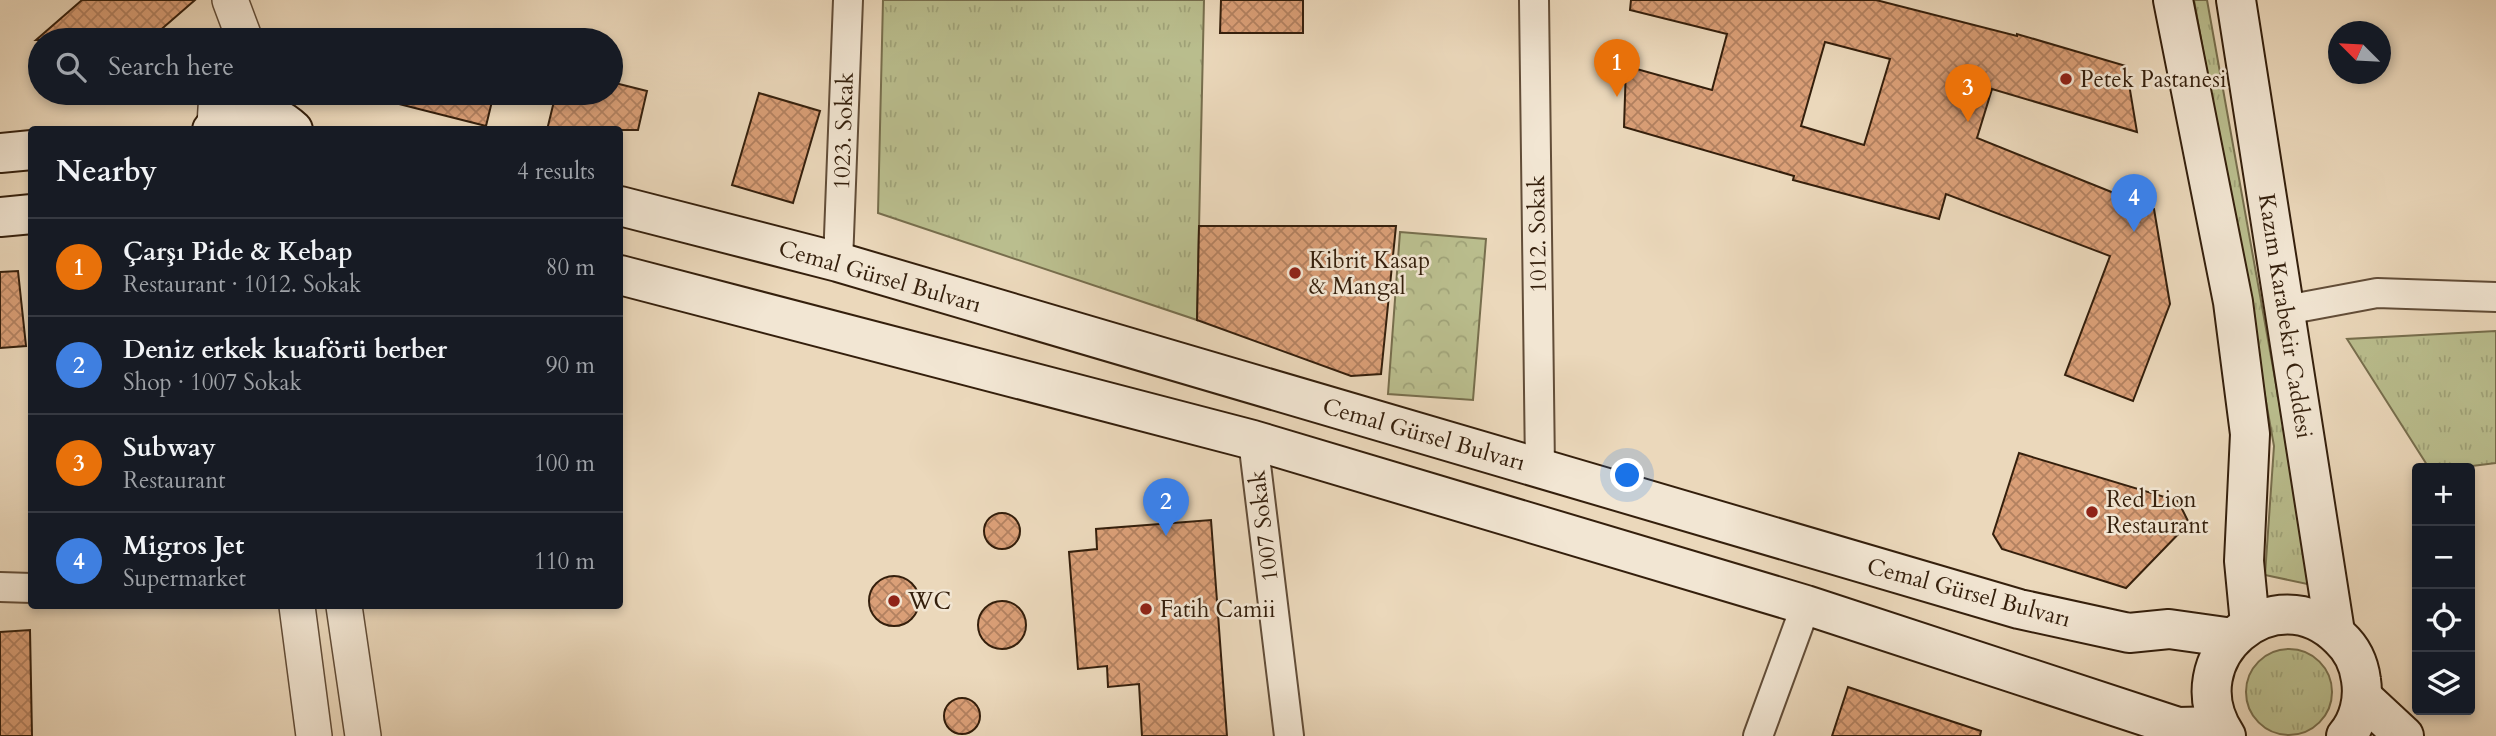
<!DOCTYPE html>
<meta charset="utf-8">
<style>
body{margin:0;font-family:Cardo,serif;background:#242831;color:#f1f3f6}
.controls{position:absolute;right:21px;bottom:21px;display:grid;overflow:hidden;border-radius:7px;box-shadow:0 4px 10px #0003}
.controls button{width:63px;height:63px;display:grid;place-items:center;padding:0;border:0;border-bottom:2px solid #363941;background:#171b24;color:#f1f3f6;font:35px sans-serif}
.compass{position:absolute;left:2328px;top:21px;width:63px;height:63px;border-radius:50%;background:#171b24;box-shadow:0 4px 10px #0003;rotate:294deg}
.you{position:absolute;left:1628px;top:476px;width:24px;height:24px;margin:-18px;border:5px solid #fff;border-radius:50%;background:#1a73e8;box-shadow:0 0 0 10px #1a73e833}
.badge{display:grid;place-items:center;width:46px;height:46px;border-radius:50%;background:#ea580c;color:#fff;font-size:23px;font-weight:700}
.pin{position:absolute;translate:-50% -58px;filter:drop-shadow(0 2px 4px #0008)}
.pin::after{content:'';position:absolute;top:37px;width:24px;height:21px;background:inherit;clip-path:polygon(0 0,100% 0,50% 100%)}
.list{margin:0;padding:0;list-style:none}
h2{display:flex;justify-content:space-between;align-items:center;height:91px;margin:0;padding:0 28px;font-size:30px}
h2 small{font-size:23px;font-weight:400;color:#9ea1a6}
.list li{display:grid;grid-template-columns:46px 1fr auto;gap:21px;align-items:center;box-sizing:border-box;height:98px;padding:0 28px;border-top:2px solid #363941}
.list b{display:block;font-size:26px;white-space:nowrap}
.list p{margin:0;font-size:23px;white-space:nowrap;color:#9ea1a6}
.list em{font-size:23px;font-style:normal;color:#9ea1a6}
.icon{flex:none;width:38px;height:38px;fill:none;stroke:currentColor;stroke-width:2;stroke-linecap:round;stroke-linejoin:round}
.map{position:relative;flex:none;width:2496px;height:736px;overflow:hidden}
.search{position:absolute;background:#171b24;box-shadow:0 4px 10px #0003;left:28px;top:28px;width:595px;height:77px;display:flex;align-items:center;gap:18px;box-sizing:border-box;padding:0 24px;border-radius:38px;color:#9ea1a6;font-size:26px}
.panel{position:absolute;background:#171b24;box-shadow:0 4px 10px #0003;left:28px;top:126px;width:595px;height:483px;border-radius:7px}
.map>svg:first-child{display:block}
.grass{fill:url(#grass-tufts);stroke:#776e4d;stroke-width:2}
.park{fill:url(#park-crowns);stroke:#776e4d;stroke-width:2}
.building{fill:url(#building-cross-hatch);stroke:#341f0c;stroke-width:2;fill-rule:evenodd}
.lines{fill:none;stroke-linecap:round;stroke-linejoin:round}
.minor-casing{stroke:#624d38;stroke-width:32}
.tertiary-casing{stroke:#624d38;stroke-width:38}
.secondary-casing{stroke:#341f0c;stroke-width:42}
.minor{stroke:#f2e6d3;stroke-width:28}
.tertiary{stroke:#f2e6d3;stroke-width:35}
.secondary{stroke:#f2e6d3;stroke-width:38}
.poi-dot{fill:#8f2418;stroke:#f2e6d3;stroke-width:2.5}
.labels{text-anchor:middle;stroke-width:5;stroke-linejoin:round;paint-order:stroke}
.poi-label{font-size:23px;fill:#341f0c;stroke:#f2e6d3;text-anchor:start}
.street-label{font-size:23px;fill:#341f0c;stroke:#f2e6d3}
</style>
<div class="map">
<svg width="2496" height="736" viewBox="0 0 2496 736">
<defs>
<pattern id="grass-tufts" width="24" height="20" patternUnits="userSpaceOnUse" patternTransform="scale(1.75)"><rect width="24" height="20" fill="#babe8e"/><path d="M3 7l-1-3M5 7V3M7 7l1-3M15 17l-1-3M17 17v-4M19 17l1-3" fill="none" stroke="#a0a379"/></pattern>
<pattern id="park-crowns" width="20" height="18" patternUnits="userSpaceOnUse" patternTransform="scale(1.75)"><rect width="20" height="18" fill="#babe8e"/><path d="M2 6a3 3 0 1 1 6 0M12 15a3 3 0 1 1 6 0" fill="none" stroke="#a0a379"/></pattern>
<pattern id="building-cross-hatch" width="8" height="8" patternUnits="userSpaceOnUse" patternTransform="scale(1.75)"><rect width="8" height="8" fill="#da9f77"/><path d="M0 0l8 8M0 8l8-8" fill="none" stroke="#b28160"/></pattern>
</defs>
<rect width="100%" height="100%" fill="#ebd8bb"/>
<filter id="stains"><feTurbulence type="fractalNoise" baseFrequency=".00286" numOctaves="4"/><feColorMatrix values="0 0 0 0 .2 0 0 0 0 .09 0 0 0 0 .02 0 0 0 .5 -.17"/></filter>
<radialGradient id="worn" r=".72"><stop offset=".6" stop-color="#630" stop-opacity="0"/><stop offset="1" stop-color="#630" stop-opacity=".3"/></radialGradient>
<g class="grass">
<polygon points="883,0 1204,0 1197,320 878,213"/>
<polygon points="2194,0 2207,0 2312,585 2265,575 2274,446"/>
<polygon points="2496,331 2496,463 2456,468 2429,468 2347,339"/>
<circle cx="2289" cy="692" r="43"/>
</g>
<polygon class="park" points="1400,232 1486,239 1473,400 1388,394"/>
<g class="building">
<polygon points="82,0 195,0 149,40 36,40"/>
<polygon points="1221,0 1303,0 1303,33 1220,33"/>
<path d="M1631,0H1876L2017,36V34L2126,66L2137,132L1992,89L1977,138L2154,209L2170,304L2133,401L2065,375L2110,256L1946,194L1939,219L1793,180L1794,176L1624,127L1626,66L1712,90L1727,34L1630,10ZM1825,42L1890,59L1864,145L1801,126Z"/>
<polygon points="611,82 647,91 638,130 547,130 556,93 611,93"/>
<polygon points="392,93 494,93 486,126 391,102"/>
<polygon points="759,93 820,111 793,203 732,185"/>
<polygon points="1199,226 1396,226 1381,374 1351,376 1197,320"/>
<polygon points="18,271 26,346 0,348 0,272"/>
<polygon points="2019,453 2178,501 2189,523 2126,588 2002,549 1993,534"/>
<circle cx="1002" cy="531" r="18"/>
<polygon points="1211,520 1227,736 1142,736 1139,684 1108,687 1107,666 1078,669 1069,552 1097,549 1096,529"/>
<circle cx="894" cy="601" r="25"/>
<circle cx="1002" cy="625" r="24"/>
<polygon points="30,630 32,736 0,736 0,632"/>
<polygon points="1848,687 1981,731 1980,736 1832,736"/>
<circle cx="962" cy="716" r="18"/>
</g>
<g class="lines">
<g class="minor-casing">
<g id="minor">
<polyline points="1534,0 1540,468"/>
<polyline points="838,262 848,0"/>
<polyline points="2286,310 2377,293 2496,297"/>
<polyline points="1253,440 1289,736"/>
<polyline points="0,587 32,588"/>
<polyline points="1758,736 1806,605"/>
</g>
</g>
<g class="tertiary-casing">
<g id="tertiary">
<polyline points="230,0 245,40"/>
<polyline points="215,125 217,93"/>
<polyline points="297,606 314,736"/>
<polyline points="344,606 363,736"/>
</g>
</g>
<g class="secondary-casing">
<g id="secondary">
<polyline points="2173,0 2233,302 2250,434 2244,561 2250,624"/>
<polyline points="2236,0 2335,632"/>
<path d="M212,130C234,105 270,108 293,130"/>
<polyline points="0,153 32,150"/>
<polyline points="620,206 838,262 2019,609 2129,633 2169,629 2233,638"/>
<polyline points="0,217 32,214"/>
<polyline points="620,275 1253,440 1806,605 2178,727 2219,726"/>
<polyline points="2362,697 2404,736"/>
<path d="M2226,736C2174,658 2275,572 2340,638C2352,649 2359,664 2361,680C2364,699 2359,721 2346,736"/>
</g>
</g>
<use href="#minor" class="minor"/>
<use href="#tertiary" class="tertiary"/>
<use href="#secondary" class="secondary"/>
</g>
<g class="poi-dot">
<circle cx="2066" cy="79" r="7"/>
<circle cx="1295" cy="273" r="7"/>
<circle cx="2092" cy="512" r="7"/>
<circle cx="894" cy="601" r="7"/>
<circle cx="1146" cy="609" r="7"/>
</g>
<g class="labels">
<g class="poi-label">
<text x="2080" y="87">Petek Pastanesi</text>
<text x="1309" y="268">Kibrit Kasap<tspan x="1309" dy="26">&amp; Mangal</tspan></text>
<text x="2106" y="507">Red Lion<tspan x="2106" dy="26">Restaurant</tspan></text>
<text x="908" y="609">WC</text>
<text x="1160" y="617">Fatih Camii</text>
</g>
<g class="street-label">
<text transform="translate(843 131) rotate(-88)" y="8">1023. Sokak</text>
<text transform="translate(1537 234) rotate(-91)" y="8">1012. Sokak</text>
<text transform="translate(880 276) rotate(16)" y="8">Cemal Gürsel Bulvarı</text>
<text transform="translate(2286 316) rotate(81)" y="8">Kazım Karabekir Caddesi</text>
<text transform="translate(1424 434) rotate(16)" y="8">Cemal Gürsel Bulvarı</text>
<text transform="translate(1263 526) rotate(-97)" y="8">1007 Sokak</text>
<text transform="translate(1969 592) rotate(15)" y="8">Cemal Gürsel Bulvarı</text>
</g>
</g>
<rect width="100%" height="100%" filter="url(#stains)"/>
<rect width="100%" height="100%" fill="url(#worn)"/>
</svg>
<div class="controls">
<button>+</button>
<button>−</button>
<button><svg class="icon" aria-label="locate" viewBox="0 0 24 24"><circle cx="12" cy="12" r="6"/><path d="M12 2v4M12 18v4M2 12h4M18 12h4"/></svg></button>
<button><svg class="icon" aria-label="layers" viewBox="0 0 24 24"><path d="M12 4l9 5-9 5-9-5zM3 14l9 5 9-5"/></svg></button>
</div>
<svg class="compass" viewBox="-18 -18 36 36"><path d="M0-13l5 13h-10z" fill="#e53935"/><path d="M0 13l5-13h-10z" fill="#9ea1a6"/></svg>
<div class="you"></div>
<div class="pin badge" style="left:1617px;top:97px;background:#e8710a">1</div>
<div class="pin badge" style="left:1166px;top:536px;background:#3f7fe0">2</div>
<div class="pin badge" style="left:1968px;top:122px;background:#e8710a">3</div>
<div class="pin badge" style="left:2134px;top:232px;background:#3f7fe0">4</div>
<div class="search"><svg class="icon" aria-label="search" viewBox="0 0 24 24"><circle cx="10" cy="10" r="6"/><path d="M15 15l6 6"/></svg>Search here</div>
<section class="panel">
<h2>Nearby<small>4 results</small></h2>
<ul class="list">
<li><span class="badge" style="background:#e8710a">1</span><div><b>Çarşı Pide &amp; Kebap</b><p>Restaurant · 1012. Sokak</p></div><em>80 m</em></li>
<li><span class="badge" style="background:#3f7fe0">2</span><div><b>Deniz erkek kuaförü berber</b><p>Shop · 1007 Sokak</p></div><em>90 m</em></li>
<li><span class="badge" style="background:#e8710a">3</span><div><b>Subway</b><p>Restaurant</p></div><em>100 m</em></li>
<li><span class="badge" style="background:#3f7fe0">4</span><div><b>Migros Jet</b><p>Supermarket</p></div><em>110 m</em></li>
</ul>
</section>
</div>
